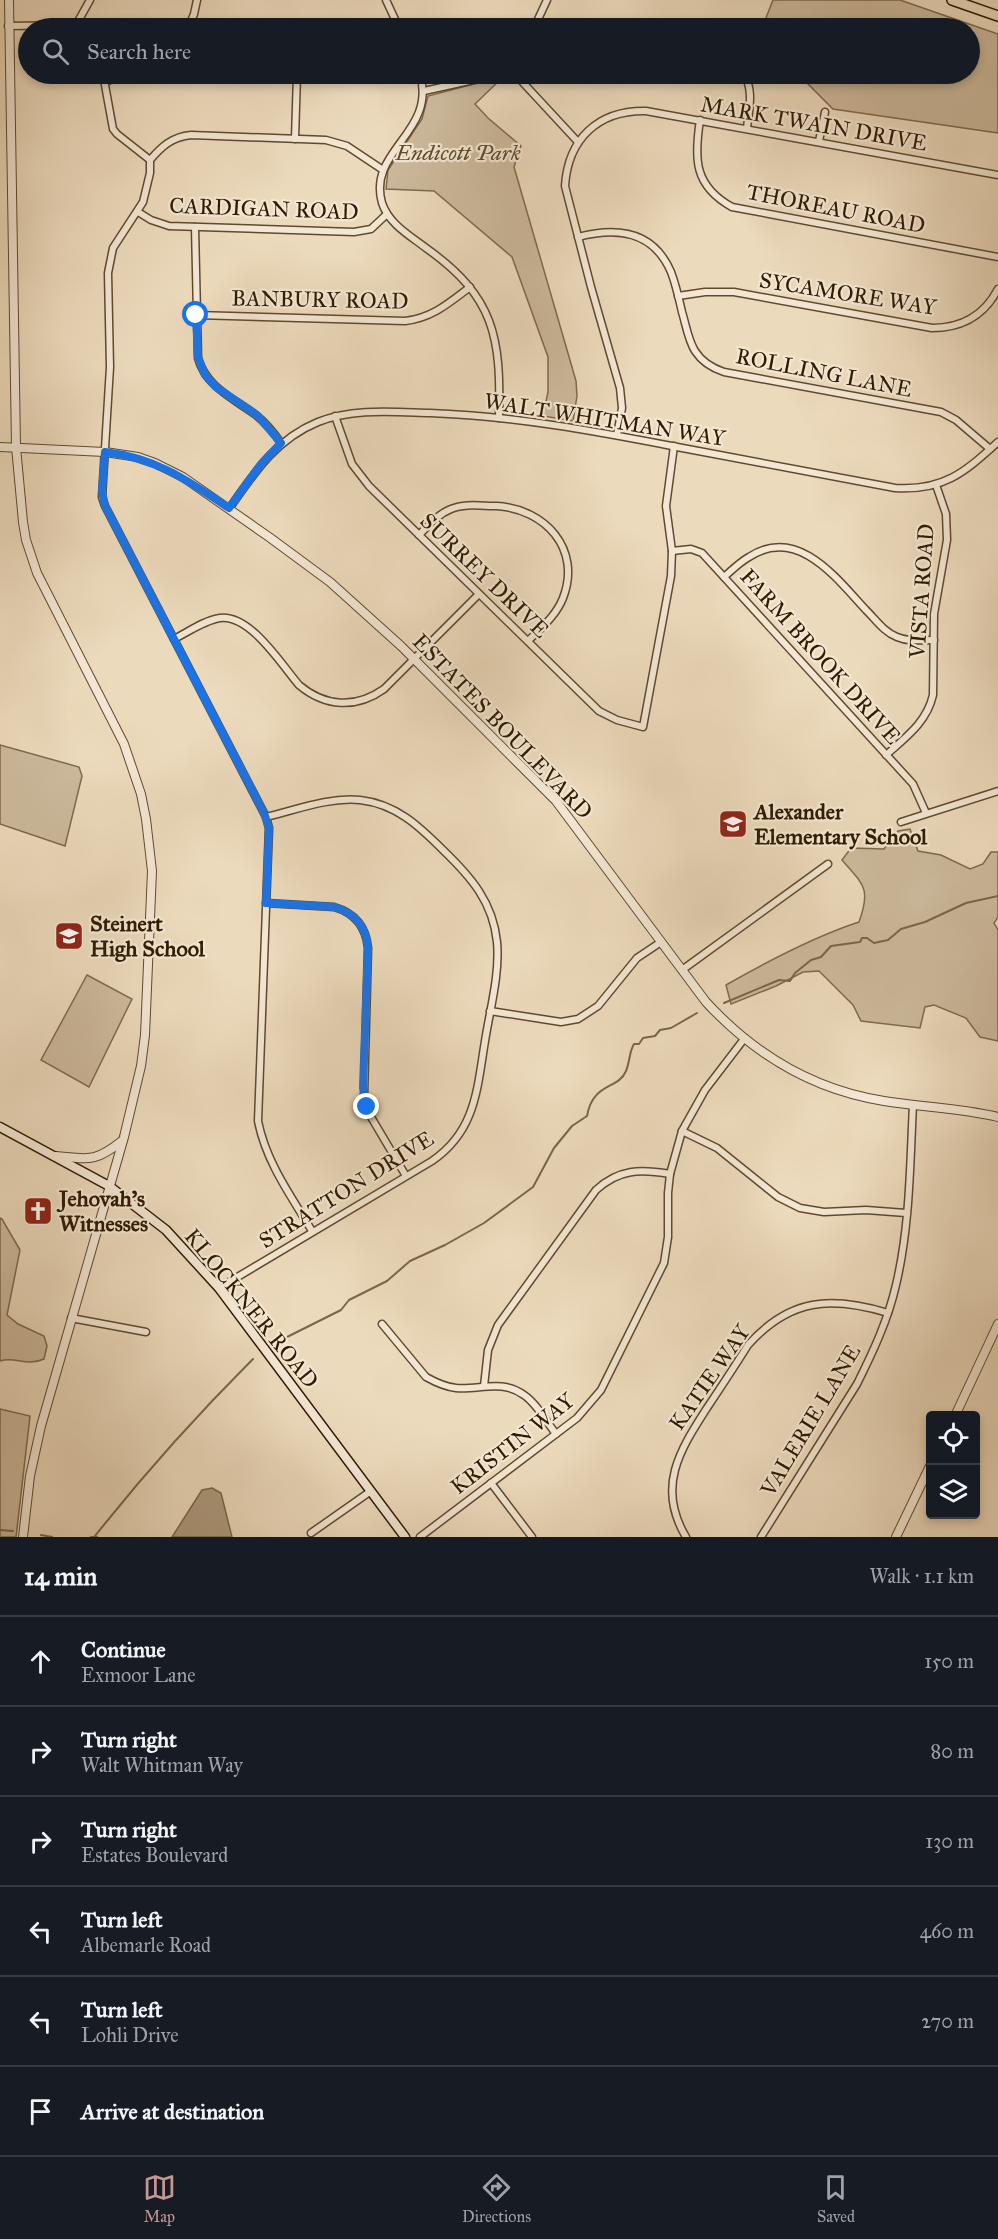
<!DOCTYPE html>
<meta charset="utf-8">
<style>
body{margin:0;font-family:"IM FELL Great Primer",serif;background:#20242c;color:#f1f3f6}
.controls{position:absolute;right:18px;bottom:18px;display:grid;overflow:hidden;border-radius:6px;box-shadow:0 3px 9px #0003}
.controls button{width:54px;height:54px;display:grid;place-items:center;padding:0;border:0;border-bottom:2px solid #363941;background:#171b24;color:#f1f3f6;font:30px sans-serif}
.stop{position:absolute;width:18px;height:18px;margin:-14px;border:4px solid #1a73e8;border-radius:50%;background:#fff}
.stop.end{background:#1a73e8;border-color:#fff;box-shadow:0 2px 6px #0008}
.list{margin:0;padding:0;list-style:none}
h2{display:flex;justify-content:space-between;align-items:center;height:78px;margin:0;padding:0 24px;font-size:26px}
h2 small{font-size:20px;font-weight:400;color:#9ea1a6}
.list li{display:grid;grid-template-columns:39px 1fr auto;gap:18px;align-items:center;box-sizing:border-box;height:90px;padding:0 24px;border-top:2px solid #363941}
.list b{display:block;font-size:22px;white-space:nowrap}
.list p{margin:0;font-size:20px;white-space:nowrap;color:#9ea1a6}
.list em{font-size:20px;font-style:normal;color:#9ea1a6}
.icon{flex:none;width:33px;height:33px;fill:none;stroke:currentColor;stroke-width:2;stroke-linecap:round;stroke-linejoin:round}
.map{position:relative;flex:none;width:998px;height:1537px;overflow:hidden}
.search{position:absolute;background:#171b24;box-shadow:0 3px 9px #0003;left:18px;right:18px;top:18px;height:66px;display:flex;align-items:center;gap:15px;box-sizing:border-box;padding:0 21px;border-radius:33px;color:#9ea1a6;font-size:22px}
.sheet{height:618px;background:#171b24}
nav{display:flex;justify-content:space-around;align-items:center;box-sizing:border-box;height:84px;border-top:2px solid #363941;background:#171b24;font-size:16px;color:#9ea1a6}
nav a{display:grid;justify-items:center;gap:3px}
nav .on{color:#c59692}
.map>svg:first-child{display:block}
.green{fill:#ccb99c;stroke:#7e6a4e;stroke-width:1.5}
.water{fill:#ac997c;stroke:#7a664a;stroke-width:1.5}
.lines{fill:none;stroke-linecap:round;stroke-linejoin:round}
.stream{stroke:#7a664a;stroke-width:2}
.minor-casing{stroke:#5f4a2f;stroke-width:9}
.tertiary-casing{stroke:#5f4a2f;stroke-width:10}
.secondary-casing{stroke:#301a00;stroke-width:11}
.primary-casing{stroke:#301a00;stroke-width:12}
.minor{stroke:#f3e7d3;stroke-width:6}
.tertiary{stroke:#f3e7d3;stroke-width:8}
.secondary{stroke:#f3e7d3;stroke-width:8}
.primary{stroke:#ecdabc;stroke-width:9}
.route{stroke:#1a73e8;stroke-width:8}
.labels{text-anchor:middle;stroke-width:4.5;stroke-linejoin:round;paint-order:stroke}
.street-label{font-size:22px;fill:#301a00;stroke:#f3e7d3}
.park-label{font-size:22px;font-style:italic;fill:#5f4a2f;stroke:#f3e7d3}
.poi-label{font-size:22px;font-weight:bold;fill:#301a00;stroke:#f3e7d3;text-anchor:start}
</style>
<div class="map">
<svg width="998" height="1537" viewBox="0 0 998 1537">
<rect width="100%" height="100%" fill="#ecdabc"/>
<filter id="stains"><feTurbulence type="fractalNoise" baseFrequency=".00333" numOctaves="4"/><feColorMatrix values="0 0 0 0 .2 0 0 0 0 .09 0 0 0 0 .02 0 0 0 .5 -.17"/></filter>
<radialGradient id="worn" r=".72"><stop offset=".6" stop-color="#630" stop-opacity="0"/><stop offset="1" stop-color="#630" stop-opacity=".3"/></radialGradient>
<g class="green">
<polygon points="773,0 900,0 998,34 998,133 833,109 798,74 970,74 970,28 762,28"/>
<polygon points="504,76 475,104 488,118 521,146 514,167 576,381 577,396 573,421 543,416 548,392 548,357 512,257 434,191 386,189 388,170 422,119 428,96"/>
<polygon points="0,745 79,767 82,776 65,846 0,824"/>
<path d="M910,829L918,851L941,855L970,869L983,864L991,852H998V917L994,923L998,930V1041L980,1037L966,1018L934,1005L925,1007L920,1028L861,1021L853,1005L819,971L803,972L776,986L731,1004L726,985C768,961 813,937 859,922C871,889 864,885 842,860L851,848L884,849L898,831Z"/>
<polygon points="87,975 132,999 89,1087 41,1060"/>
<path d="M0,1218L2,1219L20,1250L7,1315L18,1324L44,1336L47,1346L44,1359C26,1367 15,1356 0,1361Z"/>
<polygon points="0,1409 30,1416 16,1537 0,1537"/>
</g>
<polygon class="water" points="212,1488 221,1493 232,1537 172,1537 202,1490"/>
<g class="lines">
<g class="stream">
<polyline points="724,1003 779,980 790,981 795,973 811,960 821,957 831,946 860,942 862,938 867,938 874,943 888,940 901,929 925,922 966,903 998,896"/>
<path d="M275,1343L341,1310L349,1300L387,1281L410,1261L445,1245L484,1223L533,1187L554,1148L572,1126L587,1116C593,1082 618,1090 626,1071C630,1062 629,1052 634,1044H639L643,1038L655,1036L660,1030L671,1028L697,1013"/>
<polyline points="0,1530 13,1531"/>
<polyline points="41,1535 52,1537"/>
<path d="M95,1536C144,1474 197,1415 253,1359"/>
<polyline points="91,1537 97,1537"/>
</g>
<g class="minor-casing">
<g id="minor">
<polyline points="386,0 399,28"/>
<polyline points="76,25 90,0"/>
<polyline points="8,26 76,25"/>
<polyline points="188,28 194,14 197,0"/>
<path d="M273,28C278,23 282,22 289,24L291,28"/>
<polyline points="534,28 547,0"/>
<polyline points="103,74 113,129 117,134 150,160"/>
<path d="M420,74C437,133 367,150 382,203C389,224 409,235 426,248C495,297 501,337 499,418"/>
<polyline points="515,74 578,142"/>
<path d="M744,74C754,91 749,109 747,128"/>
<polyline points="106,82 122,74"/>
<polyline points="424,91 501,74"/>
<path d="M700,120C694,159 694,186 732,207L998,257"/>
<polyline points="295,139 297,74"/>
<polyline points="819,141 825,112"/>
<polyline points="138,212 151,220 169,226 354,232 371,229 387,214"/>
<path d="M195,227L198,358C206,387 233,398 256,415C266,423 274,433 281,443"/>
<path d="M578,237C616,227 653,230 671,272C676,285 679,299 682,312C686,325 688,340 695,351C702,362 712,368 724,372L941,412L956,420L990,449"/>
<path d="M678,296L705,292H734L932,328C962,328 984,316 998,289"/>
<path d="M196,315L405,321C432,318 449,303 470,287"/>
<polyline points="335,416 352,464 369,486 599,711 617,720 643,727 671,576 672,551 666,506 674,446"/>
<path d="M617,435L622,408L620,388L591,287L565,186C568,139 598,110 646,111L998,175"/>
<path d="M229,509C254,473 276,439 318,422C353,408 393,412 430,413C513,416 595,431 677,447C749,460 822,474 895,488C943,491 964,473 998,442"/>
<path d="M419,535C429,525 438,514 451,509C465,503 482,506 497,506C545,509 582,549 563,598C556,616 541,628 528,641"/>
<polyline points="672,551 691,549 702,553 913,784 926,813"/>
<path d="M724,577C732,570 740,562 749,557C798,525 837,579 866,610C876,620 884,632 897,637C909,642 921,640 934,640"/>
<path d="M174,639C188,632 205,620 220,618C250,614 281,664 299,685C325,707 356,709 384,689L479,594"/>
<path d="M886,755C906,737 927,722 933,695L934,614L947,540L946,514L936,485"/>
<polyline points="901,822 998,791"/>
<path d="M266,903L334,907C355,913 366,927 368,948L364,1097L371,1117L406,1176"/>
<polyline points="682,970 828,864"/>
<polyline points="490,1011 561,1022 578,1019 598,1006 637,958 661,942"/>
<polyline points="682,1131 717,1148 778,1197 800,1208 824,1212 866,1210 906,1213"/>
<path d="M312,1231C291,1196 266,1162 258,1121L269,828L266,817L105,506L102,497L110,367L108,273L113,248L143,202L150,173V160C162,146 172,137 191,135L326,140L347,146L383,170"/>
<path d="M219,1288L432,1161C476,1131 477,1089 485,1041C490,1009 500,974 497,942C493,902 471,877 443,850C419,826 396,804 360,800C328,797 296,810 266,817"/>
<polyline points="71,1318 146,1332"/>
<path d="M382,1324L426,1377C435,1382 445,1387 456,1388C480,1390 502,1379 524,1395C537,1404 546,1421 556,1434"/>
<path d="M484,1386L488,1350L498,1325L596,1190C619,1169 640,1169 670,1174"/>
<polyline points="491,1483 532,1537"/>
<polyline points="311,1533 371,1491"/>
<polyline points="420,1537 577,1418 601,1390 664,1263 668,1237 668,1193 670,1174 682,1131 705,1090 744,1039"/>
<path d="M686,1537C656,1487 680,1450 707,1408C721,1387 735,1366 748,1345C790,1298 831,1296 888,1313"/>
<path d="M761,1537L857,1384C873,1352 888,1320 896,1285C910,1226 910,1164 913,1105"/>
</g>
</g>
<g class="tertiary-casing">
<g id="tertiary">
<polyline points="9,0 16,447 23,522 26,540 37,573 124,744 141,794 146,819 152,871 145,1035 141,1066 124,1137 41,1426 30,1476 23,1537"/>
<path d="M0,447L105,452L138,457L155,463L183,477L269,537L330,582L401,646L556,801L706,1002C754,1054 814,1090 884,1101C922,1107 961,1108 998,1117"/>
<path d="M56,1156C89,1159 94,1163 122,1141"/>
<polyline points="955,1416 998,1324"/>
<polyline points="896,1537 930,1466"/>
</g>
</g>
<g class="secondary-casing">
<polyline id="secondary" points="0,1127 109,1186 166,1230 219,1288 405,1537"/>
</g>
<g class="primary-casing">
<polyline id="primary" points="952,0 998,16"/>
</g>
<use href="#minor" class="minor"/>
<use href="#tertiary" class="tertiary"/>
<use href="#secondary" class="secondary"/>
<use href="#primary" class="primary"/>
</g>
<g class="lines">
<path class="route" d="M196,315L198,357L205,375L216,387L258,416L281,443L261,464L229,508C187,480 156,458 105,452L102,491L105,506L264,813L269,828L266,903L334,907C355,913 366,926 368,948L363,1087L367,1107"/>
</g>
<defs>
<g id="school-square" transform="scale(1.5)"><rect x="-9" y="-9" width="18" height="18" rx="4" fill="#8f2418" stroke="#f3e7d3"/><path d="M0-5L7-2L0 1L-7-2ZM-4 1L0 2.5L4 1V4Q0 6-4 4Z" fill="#fff"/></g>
<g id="church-square" transform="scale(1.5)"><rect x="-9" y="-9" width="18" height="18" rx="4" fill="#8f2418" stroke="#f3e7d3"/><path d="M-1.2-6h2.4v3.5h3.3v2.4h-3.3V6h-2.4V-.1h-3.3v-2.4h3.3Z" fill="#fff"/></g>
</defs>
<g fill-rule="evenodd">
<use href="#school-square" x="733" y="824"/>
<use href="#school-square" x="69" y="936"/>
<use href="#church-square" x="38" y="1211"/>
</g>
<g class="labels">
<g class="street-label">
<text transform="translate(814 123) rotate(10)" y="8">MARK TWAIN DRIVE</text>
<text transform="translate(264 208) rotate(2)" y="8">CARDIGAN ROAD</text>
<text transform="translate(836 208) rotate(11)" y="8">THOREAU ROAD</text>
<text transform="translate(848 293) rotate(9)" y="8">SYCAMORE WAY</text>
<text transform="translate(320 299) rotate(1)" y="8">BANBURY ROAD</text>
<text transform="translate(824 372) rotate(11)" y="8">ROLLING LANE</text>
<text transform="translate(605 419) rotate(9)" y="8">WALT WHITMAN WAY</text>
<text transform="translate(485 575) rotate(44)" y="8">SURREY DRIVE</text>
<text transform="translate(921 591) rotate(-86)" y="8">VISTA ROAD</text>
<text transform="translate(821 656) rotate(48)" y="8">FARM BROOK DRIVE</text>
<text transform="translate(503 726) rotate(46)" y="8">ESTATES BOULEVARD</text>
<text transform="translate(346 1189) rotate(-32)" y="8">STRATTON DRIVE</text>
<text transform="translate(252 1308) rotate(51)" y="8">KLOCKNER ROAD</text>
<text transform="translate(709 1377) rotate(-55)" y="8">KATIE WAY</text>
<text transform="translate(810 1420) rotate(-59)" y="8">VALERIE LANE</text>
<text transform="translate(512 1443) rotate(-38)" y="8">KRISTIN WAY</text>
</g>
<g class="park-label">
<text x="458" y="160">Endicott Park</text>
</g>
<g class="poi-label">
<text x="754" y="819">Alexander<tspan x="754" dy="25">Elementary School</tspan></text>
<text x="90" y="931">Steinert<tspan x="90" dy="25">High School</tspan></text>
<text x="59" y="1206">Jehovah's<tspan x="59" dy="25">Witnesses</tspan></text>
</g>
</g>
<rect width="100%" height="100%" filter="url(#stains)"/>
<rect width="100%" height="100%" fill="url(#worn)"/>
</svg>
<div class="controls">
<button><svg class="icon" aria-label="locate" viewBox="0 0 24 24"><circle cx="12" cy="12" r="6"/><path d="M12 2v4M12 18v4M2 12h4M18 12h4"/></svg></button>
<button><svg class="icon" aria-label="layers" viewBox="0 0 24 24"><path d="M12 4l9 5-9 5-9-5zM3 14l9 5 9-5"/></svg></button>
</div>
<div class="stop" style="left:196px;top:315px"></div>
<div class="stop end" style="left:367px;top:1107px"></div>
<div class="search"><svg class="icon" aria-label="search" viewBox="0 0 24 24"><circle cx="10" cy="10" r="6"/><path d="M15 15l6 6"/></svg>Search here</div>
</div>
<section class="sheet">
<h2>14 min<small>Walk · 1.1 km</small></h2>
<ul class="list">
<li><svg class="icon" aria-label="ahead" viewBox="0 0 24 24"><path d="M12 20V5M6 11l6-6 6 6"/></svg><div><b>Continue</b><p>Exmoor Lane</p></div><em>150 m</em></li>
<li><svg class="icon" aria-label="right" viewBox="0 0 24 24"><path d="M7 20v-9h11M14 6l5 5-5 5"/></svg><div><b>Turn right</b><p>Walt Whitman Way</p></div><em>80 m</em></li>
<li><svg class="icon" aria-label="right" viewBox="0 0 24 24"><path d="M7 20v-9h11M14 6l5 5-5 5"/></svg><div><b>Turn right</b><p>Estates Boulevard</p></div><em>130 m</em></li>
<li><svg class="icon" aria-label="left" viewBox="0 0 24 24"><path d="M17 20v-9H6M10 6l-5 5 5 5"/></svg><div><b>Turn left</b><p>Albemarle Road</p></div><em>460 m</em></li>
<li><svg class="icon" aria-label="left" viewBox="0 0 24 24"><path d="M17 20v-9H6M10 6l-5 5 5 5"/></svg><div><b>Turn left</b><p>Lohli Drive</p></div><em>270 m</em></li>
<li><svg class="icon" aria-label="arrive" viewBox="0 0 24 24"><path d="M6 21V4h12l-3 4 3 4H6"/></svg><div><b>Arrive at destination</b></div></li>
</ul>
</section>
<nav>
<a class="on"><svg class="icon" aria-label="map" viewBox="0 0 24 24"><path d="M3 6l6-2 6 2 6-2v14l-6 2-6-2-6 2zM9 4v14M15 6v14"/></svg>Map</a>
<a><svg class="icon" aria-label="directions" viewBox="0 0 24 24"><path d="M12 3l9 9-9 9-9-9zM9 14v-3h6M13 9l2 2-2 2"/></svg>Directions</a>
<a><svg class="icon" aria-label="saved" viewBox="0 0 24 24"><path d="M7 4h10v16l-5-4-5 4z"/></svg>Saved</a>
</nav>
